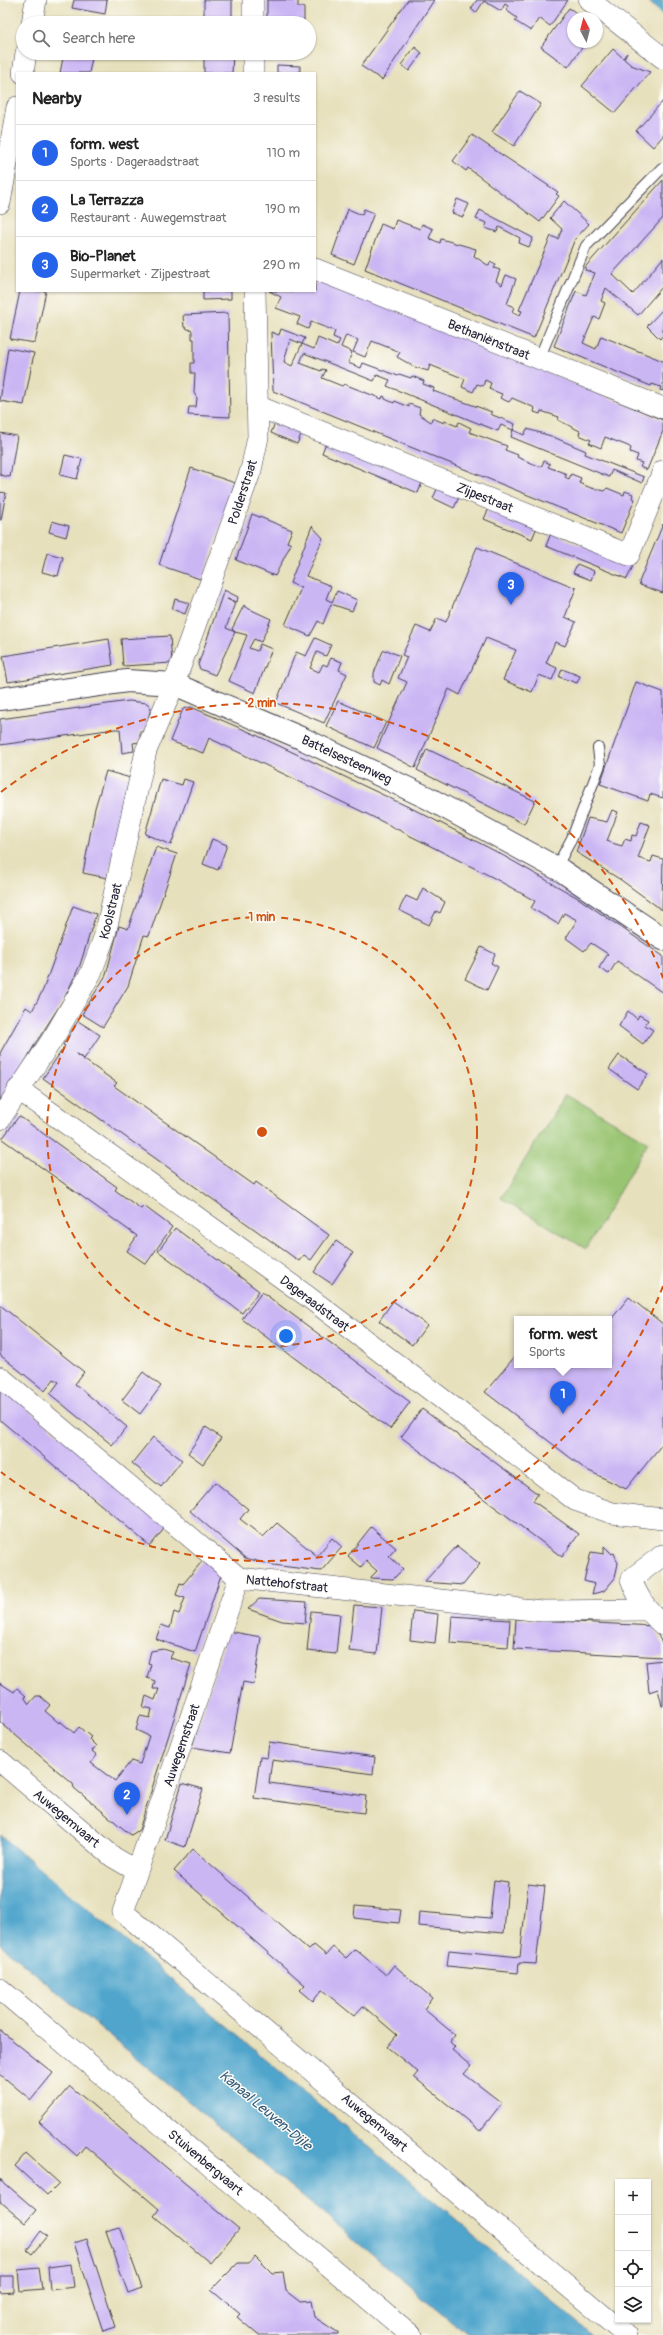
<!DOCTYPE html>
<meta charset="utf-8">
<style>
body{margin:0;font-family:Pangolin,sans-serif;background:#f2f2f2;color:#222}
.controls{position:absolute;right:12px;bottom:12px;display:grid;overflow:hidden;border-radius:0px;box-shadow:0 1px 3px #0004}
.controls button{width:36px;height:36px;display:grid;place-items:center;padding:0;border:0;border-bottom:1px solid #e0e0e0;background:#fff;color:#222;font:20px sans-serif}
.compass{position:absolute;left:567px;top:12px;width:36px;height:36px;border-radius:50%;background:#fff;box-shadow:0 1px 3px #0004;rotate:353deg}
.you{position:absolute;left:286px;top:1336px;width:14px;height:14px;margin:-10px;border:3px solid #fff;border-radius:50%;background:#1a73e8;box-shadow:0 0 0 6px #1a73e833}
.badge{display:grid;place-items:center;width:26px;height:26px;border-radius:50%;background:#2563eb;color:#fff;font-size:13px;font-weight:700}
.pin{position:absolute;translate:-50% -33px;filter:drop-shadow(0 1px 2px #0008)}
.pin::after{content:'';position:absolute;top:21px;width:14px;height:12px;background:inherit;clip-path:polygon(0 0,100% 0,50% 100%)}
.popup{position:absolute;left:514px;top:1316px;width:98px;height:52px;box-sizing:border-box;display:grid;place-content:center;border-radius:0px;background:#fff;filter:drop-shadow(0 1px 3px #0005);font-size:13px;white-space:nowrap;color:#767676}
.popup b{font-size:15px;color:#222}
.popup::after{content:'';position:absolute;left:50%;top:100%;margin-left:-8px;border:8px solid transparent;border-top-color:#fff}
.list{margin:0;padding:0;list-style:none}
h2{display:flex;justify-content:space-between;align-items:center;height:52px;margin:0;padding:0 16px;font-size:17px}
h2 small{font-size:13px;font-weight:400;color:#767676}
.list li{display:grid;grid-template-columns:26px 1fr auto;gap:12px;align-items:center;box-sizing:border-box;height:56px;padding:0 16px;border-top:1px solid #e0e0e0}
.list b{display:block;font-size:15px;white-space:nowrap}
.list p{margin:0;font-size:13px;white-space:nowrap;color:#767676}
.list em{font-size:13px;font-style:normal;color:#767676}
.icon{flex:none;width:22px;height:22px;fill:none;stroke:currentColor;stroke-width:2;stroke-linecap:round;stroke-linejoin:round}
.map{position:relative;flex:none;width:663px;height:2335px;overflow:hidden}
.search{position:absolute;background:#fff;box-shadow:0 1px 3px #0004;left:16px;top:16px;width:300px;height:44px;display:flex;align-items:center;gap:10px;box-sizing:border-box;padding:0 14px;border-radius:22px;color:#767676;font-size:15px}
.panel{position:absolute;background:#fff;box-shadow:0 1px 3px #0004;left:16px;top:72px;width:300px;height:220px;border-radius:0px}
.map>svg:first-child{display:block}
.green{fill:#99c471;stroke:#5e7356}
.water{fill:#50a5cc;stroke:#396484}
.pier{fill:#e7e0bc}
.building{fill:#cbb6f4}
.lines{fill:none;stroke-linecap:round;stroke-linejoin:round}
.lane-casing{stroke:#403e4e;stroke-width:12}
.street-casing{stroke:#403e4e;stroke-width:22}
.secondary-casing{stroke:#403e4e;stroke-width:24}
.lane{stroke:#fff;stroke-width:10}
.street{stroke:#fff;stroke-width:21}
.secondary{stroke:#fff;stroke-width:22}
.ring{fill:none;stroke:#d45411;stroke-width:2;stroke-dasharray:7 5}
.labels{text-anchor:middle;stroke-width:3;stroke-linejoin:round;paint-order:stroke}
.street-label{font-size:13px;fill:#22223b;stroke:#fdfcf7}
.water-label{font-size:14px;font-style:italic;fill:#375d7c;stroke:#fdfcf7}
.centre{fill:#d45411;stroke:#fdfcf7;stroke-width:2}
.ring-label{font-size:12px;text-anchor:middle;font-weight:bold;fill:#d45411;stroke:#fdfcf7;stroke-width:3;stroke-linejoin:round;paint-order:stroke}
</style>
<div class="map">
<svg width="663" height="2335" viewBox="0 0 663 2335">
<rect width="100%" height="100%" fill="#fdfcf7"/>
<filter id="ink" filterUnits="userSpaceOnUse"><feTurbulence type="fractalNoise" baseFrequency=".025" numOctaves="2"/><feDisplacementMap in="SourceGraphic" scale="8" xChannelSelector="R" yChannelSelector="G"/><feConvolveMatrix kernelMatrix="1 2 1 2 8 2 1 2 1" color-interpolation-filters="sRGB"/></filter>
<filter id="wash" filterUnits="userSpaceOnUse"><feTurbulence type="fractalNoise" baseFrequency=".012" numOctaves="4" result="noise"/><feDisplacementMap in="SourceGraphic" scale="16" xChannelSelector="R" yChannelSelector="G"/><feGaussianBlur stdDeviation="0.9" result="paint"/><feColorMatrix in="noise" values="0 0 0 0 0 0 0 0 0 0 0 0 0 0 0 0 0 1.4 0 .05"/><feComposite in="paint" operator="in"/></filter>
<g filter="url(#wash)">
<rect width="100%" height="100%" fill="#e7e0bc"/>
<polygon class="green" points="566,1094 648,1142 586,1249 501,1198"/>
<g class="water">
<polygon points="647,0 663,0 663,15"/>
<polygon points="0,1835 592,2335 468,2335 0,1944"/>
</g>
<polygon class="pier" points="33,1861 85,1905 84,1906 32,1862"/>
<g id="blocks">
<g class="building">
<polygon points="74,0 107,0 105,14 72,8"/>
<rect x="204" y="0" width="28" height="23"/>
<polygon points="267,0 298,0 298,7 304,7 304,21 267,21"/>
<polygon points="408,0 434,0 382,80 361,66"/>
<polygon points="477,0 568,0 550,26 539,18 531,31 515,21 517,18 506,10 508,6 505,4 501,11 484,1 476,13 471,9"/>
<polygon points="569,8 584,18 573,18 573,42 586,42 568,67 541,47"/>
<polygon points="415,47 422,53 409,71 401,65"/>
<polygon points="613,49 623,58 627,53 624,59 631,65 650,72 615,113 582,86"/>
<polygon points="64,53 93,53 89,73 60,73"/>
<polygon points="204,53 233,53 232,73 204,73"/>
<rect x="274" y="53" width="24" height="4"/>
<polygon points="277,65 300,66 300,73 277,73"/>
<polygon points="520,91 541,104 514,146 492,132"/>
<polygon points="663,101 663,136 653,147 636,131"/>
<polygon points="472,135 558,192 556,194 559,196 540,222 468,168 466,171 453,161"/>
<polygon points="663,180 663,218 612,274 633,294 663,258 663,286 638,315 606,288 601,301 605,303 599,319 594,317 583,343 596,349 601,336 663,361 663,391 660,390 661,387 652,384 651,386 554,346 576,291 586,295 595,273 585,270 586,266"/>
<polygon points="457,199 469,204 463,217 452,213"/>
<polygon points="564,201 589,224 575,239 534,338 365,269 381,224 393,229 396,220 420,229 422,224 433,229 429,238 440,243 441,239 476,249 474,256 489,266 490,262 496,265 494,268 500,270 496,281 502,285 506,275 516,279 507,304 514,307 512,312 520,315 522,311 519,310 551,236 558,239 562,229 550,218"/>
<polygon points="348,209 362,215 364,209 374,213 354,264 332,255"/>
<polygon points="480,210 533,238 529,247 519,243 520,238 499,227 497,232 485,228 487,223 476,219"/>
<polygon points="315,277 663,420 663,431 647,470 640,467 642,463 636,461 638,455 630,452 631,448 628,446 605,437 601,448 589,443 591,440 579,435 580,431 558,420 559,417 541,411 540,414 534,412 535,408 512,398 509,402 500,398 502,394 489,389 491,383 485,380 483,386 477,384 473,392 462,387 465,379 430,365 428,371 415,367 397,357 400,352 372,341 365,357 353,352 358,340 346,335 341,347 352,352 348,363 361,368 363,363 398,376 399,374 411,378 412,376 424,381 423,384 434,388 433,391 492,412 490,414 515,424 513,430 501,425 498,431 475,422 387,386 390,380 377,375 374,381 304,353 300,363 321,371 322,369 326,370 322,378 342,386 344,384 382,399 383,396 385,397 385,399 394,403 395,401 409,407 409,404 420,408 419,414 431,422 432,418 444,423 445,421 457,426 459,422 471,428 469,432 507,446 505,450 518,455 517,457 541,467 544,461 550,464 548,467 567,474 565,477 569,479 571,474 581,478 579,483 591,488 604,491 607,488 624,495 625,491 633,494 632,498 635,499 621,533 273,391 271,332 279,335 281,329 305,338 302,344 290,339 284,362 292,366 302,344 314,349 318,338 337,346 340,340 333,337 335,331 311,322 308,329 297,324 300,317 276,308 281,297 269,291 315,291"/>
<polygon points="20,291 46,291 35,343 10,339"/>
<polygon points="203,291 231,291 231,299 203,300"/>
<polygon points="663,309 663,335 660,339 647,326"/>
<polygon points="228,313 230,417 188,415 189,407 196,407 197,398 194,393 195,373 191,373 191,363 194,363 194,339 192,339 192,331 184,327 183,315"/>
<polygon points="8,348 34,353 24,405 0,401"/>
<polygon points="276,420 303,430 297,444 271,433"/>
<polygon points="527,429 551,436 586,451 585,454 644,477 642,483 612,470 609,477 511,437 513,430 524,435"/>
<polygon points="0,433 17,436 10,477 0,475"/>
<polygon points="327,440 423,480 418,493 322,453"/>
<polygon points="65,455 82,459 77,479 60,475"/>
<polygon points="191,468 235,483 203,580 159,565"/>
<polygon points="439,485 460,495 454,508 433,498"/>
<polygon points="0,492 6,493 1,520 0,520"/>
<polygon points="490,506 537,527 532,539 484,519"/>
<polygon points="252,514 292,530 287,542 291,544 275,576 236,560"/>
<polygon points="52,521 69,526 66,537 49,532"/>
<polygon points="663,524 663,593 640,585 639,582"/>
<polygon points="312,526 323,538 306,576 331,586 326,599 332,602 337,591 357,600 352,611 331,604 323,624 318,621 310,636 285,625 301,588 290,583"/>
<polygon points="551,533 633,566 627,579 546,546"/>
<polygon points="477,547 576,588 565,617 576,622 565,646 555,642 546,663 557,668 552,680 539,675 532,692 503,680 516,650 486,638 460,695 449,689 415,768 377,748 407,682 398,678 407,657 402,655 416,626 430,632 437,618 446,622"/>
<polygon points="47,553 63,557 58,576 42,572"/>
<polygon points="577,564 594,571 591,580 573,573"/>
<polygon points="224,590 238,597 237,602 227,599 235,603 226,628 235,632 232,629 244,605 245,607 271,619 261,642 254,639 249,648 257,651 260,644 272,649 255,693 229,681 247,635 235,632 215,675 200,669 198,665"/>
<polygon points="175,599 189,603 185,614 172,609"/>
<polygon points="170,636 172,663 123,666 121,639"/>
<polygon points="315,638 331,645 326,656 317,652 310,668 319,672 323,664 327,666 331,658 342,662 339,670 347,674 324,723 276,703 296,652 306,656"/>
<polygon points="109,639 113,665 8,682 3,656"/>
<polygon points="387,650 400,656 389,684 382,680 380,685 374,682 374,673 383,651"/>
<polygon points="562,669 580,676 577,683 559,677"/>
<polygon points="636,682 663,692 663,798 650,794 648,801 600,784"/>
<polygon points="129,701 147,703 151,708 145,731 140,731 140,742 133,743 134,751 122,753 120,729 115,729 0,745 0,719"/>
<polygon points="338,701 386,722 374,748 326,726"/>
<polygon points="191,707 254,734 415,810 495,851 578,898 663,956 663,993 617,961 609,974 599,968 608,954 591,943 584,951 566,938 577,920 564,913 558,924 531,908 535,901 494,878 367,814 209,738 203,753 170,741 183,709"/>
<polygon points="427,749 535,801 524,824 417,770"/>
<polygon points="106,771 134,779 107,878 83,873 95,808"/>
<polygon points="161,779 182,785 184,779 193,782 171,845 145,834"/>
<polygon points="612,810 618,812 607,841 612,843 622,846 625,839 631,841 632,835 636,836 641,822 650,825 638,858 651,862 653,856 663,859 662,910 621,880 576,852 588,818 607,822"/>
<polygon points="212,839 227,845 218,870 203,864"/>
<polygon points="156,847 177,854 149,936 144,935 128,986 103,1027 82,1014 106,975 119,926 128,929"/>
<polygon points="423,888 445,902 440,913 436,911 429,925 399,910 406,896 417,901"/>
<polygon points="73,906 96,914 80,965 64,999 35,1044 0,1107 0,1053 26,1007 32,1011 43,990"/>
<polygon points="481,947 495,954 491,963 498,967 487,990 465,979"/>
<polygon points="628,1011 637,1019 639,1015 648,1020 645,1025 653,1030 643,1044 619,1026"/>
<polygon points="78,1021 100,1035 84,1059 76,1054 117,1083 114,1086 254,1185 256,1182 329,1235 311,1260 304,1255 299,1261 43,1078 65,1046 63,1045"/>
<polygon points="619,1055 648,1074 637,1089 609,1069"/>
<polygon points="19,1116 117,1187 115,1190 141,1209 144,1206 172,1227 146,1264 127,1251 137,1236 2,1139"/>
<polygon points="175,1228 259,1291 242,1313 158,1251"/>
<polygon points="336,1241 353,1253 332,1284 314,1272"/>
<polygon points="262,1292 410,1402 390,1429 242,1319"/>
<polygon points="629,1297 663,1324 663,1443 626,1489 585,1469 485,1392 517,1354 517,1365 609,1365 609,1322"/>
<polygon points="393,1301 427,1325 412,1345 379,1321"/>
<polygon points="0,1305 84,1372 75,1384 127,1427 112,1445 50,1394 59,1382 54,1379 45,1391 0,1355"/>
<polygon points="143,1372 161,1386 140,1414 122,1400"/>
<polygon points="0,1386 168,1524 150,1546 0,1420"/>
<polygon points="422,1409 538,1494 533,1501 579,1534 562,1557 401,1437"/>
<polygon points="206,1427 221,1438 203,1464 188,1453"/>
<polygon points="153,1437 182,1460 161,1487 132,1463"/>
<polygon points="215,1482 248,1509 240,1519 263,1537 277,1523 317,1556 332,1538 342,1547 321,1571 273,1565 245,1558 190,1511"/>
<polygon points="371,1527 396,1548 389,1556 403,1569 393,1579 370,1578 377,1571 366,1561 361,1567 348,1556"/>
<polygon points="457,1546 480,1564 463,1585 424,1582"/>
<polygon points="604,1546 612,1554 614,1553 618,1563 615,1578 604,1591 592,1594 595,1584 584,1581 591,1552 604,1554"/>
<polygon points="204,1559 221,1575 195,1652 156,1639 161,1625 170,1628 174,1612 179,1614 185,1598 176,1595 180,1583 183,1584"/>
<polygon points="259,1599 307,1602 305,1623 282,1621 248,1609"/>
<polygon points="354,1605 382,1607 377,1654 349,1651"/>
<polygon points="311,1611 340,1614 336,1654 307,1651"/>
<polygon points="413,1611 438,1614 435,1643 410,1640"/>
<polygon points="452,1616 510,1620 508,1647 450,1643"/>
<polygon points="516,1619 654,1626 663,1646 663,1657 514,1649"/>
<polygon points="228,1631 261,1637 254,1684 243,1682 230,1753 192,1747"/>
<polygon points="163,1649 173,1652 170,1658 191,1664 139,1830 131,1835 74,1788 73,1784 0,1722 0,1683 14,1692 17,1688 26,1696 24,1697 29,1704 36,1696 40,1696 50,1705 45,1711 59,1723 60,1721 74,1733 79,1727 91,1737 89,1739 96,1746 92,1751 97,1755 91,1763 115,1781 131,1761 140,1764 149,1736 136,1730 140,1716 150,1718 152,1709 143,1707 146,1696 155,1700 159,1689 153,1689 155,1681 147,1678 151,1664 148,1663 151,1651"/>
<polygon points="663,1660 663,1706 662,1706 658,1689 649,1692 646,1662"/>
<polygon points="269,1742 375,1757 373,1774 272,1760 269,1783 366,1796 364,1813 254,1798 260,1757 267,1758"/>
<polygon points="182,1783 203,1789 185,1847 165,1840"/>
<polygon points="193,1849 309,1950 314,1945 326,1955 333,1947 346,1958 355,1949 386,1975 394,1965 432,1998 424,2009 455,2035 450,2042 455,2047 452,2050 471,2066 464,2074 502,2103 480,2131 414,2077 418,2072 387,2047 397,2035 363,2006 354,2016 322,1990 313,2001 300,1990 305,1985 174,1871"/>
<polygon points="494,1880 508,1882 504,1933 418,1926 419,1912 490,1918"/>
<polygon points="528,1884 545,1886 536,1964 519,1963 518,1973 447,1966 449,1950 520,1957"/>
<polygon points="355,1906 401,1910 399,1923 354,1918"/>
<polygon points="0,2030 53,2073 31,2100 0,2074"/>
<polygon points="70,2086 239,2229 210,2263 154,2216 159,2209 85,2146 77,2156 39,2122"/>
<polygon points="26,2153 59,2183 47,2195 15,2166"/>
<polygon points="0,2179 36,2210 25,2223 0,2202"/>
<polygon points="120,2227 142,2288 128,2293 106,2231"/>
<polygon points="41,2231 47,2236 32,2254 27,2250"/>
<polygon points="87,2239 116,2327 103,2331 74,2243"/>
<polygon points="255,2256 272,2273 283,2272 286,2291 300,2302 311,2301 314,2317 339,2333 339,2335 258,2335 237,2317 240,2314 211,2290 238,2263 249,2263"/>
<polygon points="71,2264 74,2287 50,2290 48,2267"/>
<polygon points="39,2268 42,2289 20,2291 18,2270"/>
<polygon points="0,2276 14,2276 14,2292 0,2293"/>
</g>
</g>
</g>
<g filter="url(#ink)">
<use href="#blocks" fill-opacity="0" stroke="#403e4e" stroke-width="1"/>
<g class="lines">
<g class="lane-casing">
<g id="lane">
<polyline points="539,359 586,246 662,168"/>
<polyline points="556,868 572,838 600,765 598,748"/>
</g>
</g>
<g class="street-casing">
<g id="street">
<polyline points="253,0 253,23"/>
<polyline points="589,0 663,58"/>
<polyline points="32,23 36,0"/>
<polyline points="253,53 253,73"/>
<polyline points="23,73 26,53"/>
<polyline points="0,203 17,107"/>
<polyline points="315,269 663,408"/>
<polyline points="257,406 629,555 663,471"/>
<polyline points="18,1089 307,1296 575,1500 612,1513 663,1519"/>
<polyline points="0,1119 55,1035 91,973 105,935 146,751 174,684 251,470 258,437 255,291"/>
<polyline points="0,1377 239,1578 542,1611 647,1610"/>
<path d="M663,1555L631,1579C638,1599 648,1611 663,1625"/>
<polyline points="239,1578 123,1912 626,2335"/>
<polyline points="0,1761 113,1857 137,1871"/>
<polyline points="0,1989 411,2335"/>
</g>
</g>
<g class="secondary-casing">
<polyline id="secondary" points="0,699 127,681 174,684 301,738 428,798 562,871 663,939"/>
</g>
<use href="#lane" class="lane"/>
<use href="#street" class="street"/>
<use href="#secondary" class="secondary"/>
</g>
</g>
<g class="ring">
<circle cx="262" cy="1132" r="215"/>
<path d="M663 1286A429 429 0 0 1 1 1472M1 792A429 429 0 0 1 663 978"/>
</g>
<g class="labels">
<g class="street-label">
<text transform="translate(489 339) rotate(22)" y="5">Bethaniënstraat</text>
<text transform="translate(242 492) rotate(-72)" y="5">Polderstraat</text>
<text transform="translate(485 497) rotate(22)" y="5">Zijpestraat</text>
<text transform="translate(347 759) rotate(25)" y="5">Battelsesteenweg</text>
<text transform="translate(110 911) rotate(-76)" y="5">Koolstraat</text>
<text transform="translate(315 1303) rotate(37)" y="5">Dageraadstraat</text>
<text transform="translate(287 1583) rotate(6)" y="5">Nattehofstraat</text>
<text transform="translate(181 1745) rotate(-71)" y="5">Auwegemstraat</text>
<text transform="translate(67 1818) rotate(40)" y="5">Auwegemvaart</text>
<text transform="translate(375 2122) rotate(40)" y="5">Auwegemvaart</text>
<text transform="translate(206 2162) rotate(40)" y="5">Stuivenbergvaart</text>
</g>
<g class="water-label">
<text transform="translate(266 2110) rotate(40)" y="5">Kanaal Leuven-Dijle</text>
</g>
</g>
<circle cx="262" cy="1132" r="6" class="centre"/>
<g class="ring-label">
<text x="262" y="707">2 min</text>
<text x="262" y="921">1 min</text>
</g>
</svg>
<div class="controls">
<button>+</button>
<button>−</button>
<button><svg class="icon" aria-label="locate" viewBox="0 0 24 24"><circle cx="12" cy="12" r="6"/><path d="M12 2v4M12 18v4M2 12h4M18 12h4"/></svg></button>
<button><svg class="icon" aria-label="layers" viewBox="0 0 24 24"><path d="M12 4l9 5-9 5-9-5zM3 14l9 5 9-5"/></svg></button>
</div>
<svg class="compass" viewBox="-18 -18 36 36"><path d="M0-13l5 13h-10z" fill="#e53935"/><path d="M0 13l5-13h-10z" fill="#767676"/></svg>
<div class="you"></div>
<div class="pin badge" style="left:563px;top:1414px">1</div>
<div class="popup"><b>form. west</b>Sports</div>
<div class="pin badge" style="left:127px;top:1815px">2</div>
<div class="pin badge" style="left:511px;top:605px">3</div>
<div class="search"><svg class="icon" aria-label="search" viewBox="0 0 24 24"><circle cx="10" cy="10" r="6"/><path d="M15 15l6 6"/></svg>Search here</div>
<section class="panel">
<h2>Nearby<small>3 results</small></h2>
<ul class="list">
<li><span class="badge">1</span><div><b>form. west</b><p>Sports · Dageraadstraat</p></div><em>110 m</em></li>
<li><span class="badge">2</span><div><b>La Terrazza</b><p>Restaurant · Auwegemstraat</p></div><em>190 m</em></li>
<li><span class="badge">3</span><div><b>Bio-Planet</b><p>Supermarket · Zijpestraat</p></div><em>290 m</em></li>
</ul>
</section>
</div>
